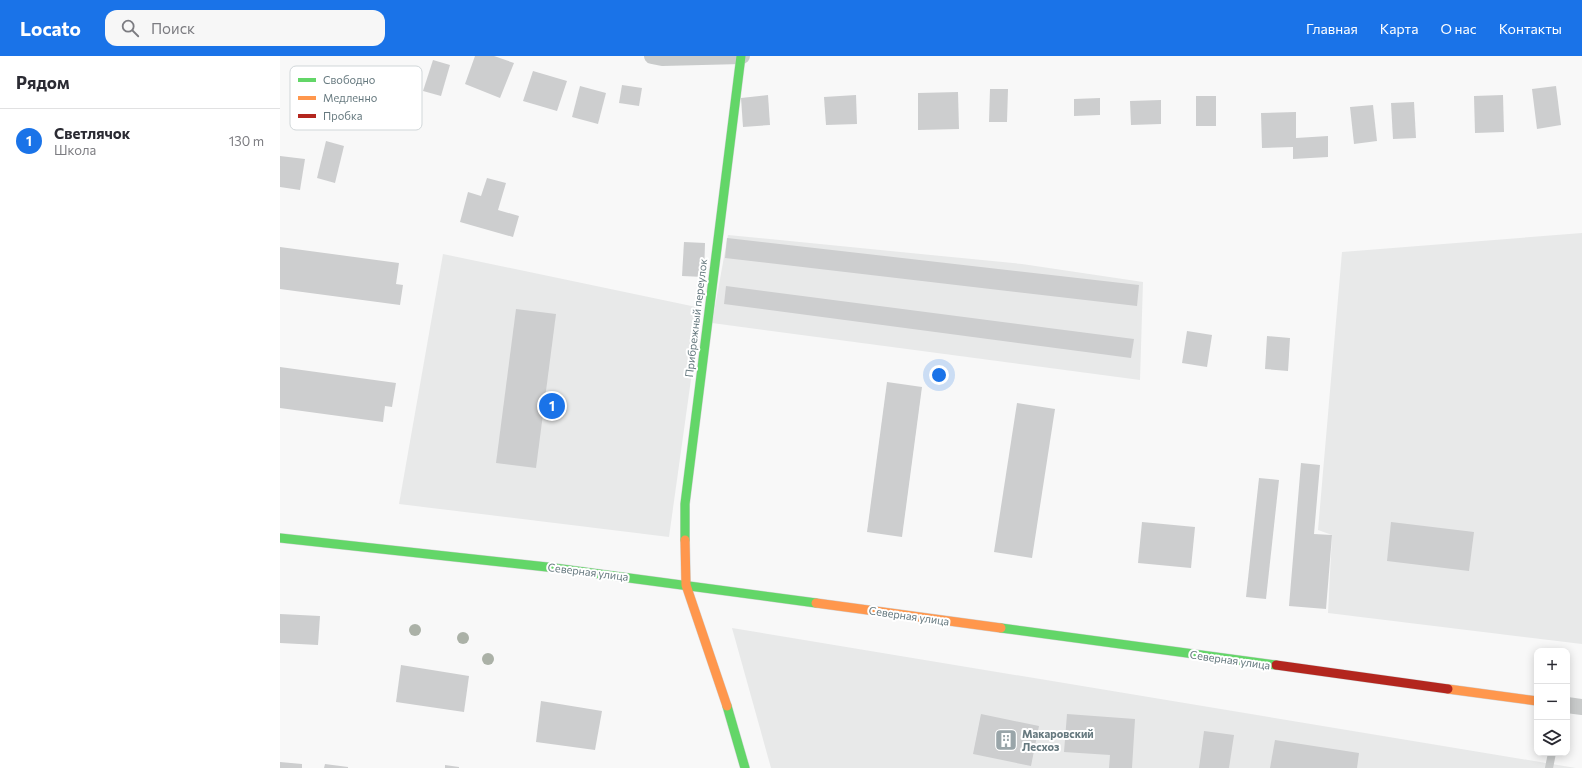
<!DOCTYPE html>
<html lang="ru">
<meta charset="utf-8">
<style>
body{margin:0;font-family:Commissioner,sans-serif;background:#f7f7f7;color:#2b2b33}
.controls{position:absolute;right:12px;bottom:12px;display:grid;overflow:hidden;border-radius:8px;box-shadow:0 2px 10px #0003}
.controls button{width:36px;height:36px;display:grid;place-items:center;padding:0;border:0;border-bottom:1px solid #e1e1e2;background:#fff;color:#2b2b33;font:20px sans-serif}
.you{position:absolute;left:659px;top:319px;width:14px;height:14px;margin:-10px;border:3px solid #fff;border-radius:50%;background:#1a73e8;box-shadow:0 0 0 6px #1a73e833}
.badge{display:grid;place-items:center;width:26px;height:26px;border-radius:50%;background:#1a73e8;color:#fff;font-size:13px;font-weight:700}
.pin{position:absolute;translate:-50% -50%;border:2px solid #fff;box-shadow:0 1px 4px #0006}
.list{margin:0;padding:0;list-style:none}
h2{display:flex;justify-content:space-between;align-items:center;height:52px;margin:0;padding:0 16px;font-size:17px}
h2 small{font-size:13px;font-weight:400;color:#7c7c81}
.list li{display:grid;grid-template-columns:26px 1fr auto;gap:12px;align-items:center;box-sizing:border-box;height:64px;padding:0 16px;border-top:1px solid #e1e1e2}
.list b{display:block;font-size:15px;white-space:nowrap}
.list p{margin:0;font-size:13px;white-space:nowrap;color:#7c7c81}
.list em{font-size:13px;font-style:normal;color:#7c7c81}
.icon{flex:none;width:22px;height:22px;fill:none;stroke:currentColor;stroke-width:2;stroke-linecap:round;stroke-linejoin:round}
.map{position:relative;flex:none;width:1302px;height:712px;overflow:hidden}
header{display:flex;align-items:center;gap:24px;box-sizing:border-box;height:56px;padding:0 20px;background:#1a73e8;color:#fff}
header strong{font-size:19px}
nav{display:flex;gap:22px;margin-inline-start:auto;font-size:14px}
.search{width:280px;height:36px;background:#f7f7f7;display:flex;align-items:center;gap:10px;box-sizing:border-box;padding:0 14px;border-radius:12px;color:#7c7c81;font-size:15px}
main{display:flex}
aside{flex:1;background:#fff}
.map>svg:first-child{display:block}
.built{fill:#e8e9e9}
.building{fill:#cdcecf}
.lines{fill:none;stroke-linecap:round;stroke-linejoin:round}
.fast-casing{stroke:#d3d4d5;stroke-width:10}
.slow-casing{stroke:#d3d4d5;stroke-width:10}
.jam-casing{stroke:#d3d4d5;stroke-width:10}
.lane{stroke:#c9cbcb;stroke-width:8}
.street{stroke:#c9cbcb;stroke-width:16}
.fast{stroke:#63d668;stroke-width:9}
.slow{stroke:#ff974d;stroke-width:9}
.jam{stroke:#b3261e;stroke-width:9}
.tree{fill:#abb1a7}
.labels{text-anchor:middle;stroke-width:4;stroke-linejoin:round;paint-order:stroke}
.street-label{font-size:11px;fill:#66797f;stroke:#fff}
.poi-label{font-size:11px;font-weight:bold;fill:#66797f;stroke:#fff;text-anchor:start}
.key{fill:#fff;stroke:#d1d7d9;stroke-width:1}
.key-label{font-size:11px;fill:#66797f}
</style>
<header>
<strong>Locato</strong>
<div class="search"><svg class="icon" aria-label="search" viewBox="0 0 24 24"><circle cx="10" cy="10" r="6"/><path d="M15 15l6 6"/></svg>Поиск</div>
<nav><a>Главная</a><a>Карта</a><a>О нас</a><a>Контакты</a></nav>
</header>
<main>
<aside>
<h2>Рядом<small></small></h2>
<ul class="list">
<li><span class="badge">1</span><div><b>Светлячок</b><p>Школа</p></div><em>130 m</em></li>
</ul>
</aside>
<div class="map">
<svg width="1302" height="712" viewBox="0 0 1302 712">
<rect width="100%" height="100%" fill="#f8f8f8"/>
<g class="built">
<polygon points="1302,177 1302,588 1048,557 1052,479 1038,474 1062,196"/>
<polygon points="448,179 742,208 863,226 860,324 432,267"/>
<polygon points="163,198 421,252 389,481 119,448"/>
<polygon points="452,572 1296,712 491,712"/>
</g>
<g class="building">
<polygon points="195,0 214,0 234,7 220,42 185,28"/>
<polygon points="153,4 170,9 161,40 143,35"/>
<polygon points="253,15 287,25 277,55 243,45"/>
<polygon points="342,29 362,32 359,50 339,47"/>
<polygon points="300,30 326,37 318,68 292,61"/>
<polygon points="1276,30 1281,69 1257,73 1252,33"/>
<polygon points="710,33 728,33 727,66 709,66"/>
<polygon points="678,36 679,73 638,74 638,37"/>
<polygon points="488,39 490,69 463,71 461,42"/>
<polygon points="576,39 577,68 546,69 544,41"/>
<polygon points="1223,39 1224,76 1195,77 1194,40"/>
<rect x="916" y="40" width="20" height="30"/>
<polygon points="820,42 820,59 794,60 794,43"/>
<polygon points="881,44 881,68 851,69 850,45"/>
<polygon points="1134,46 1136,82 1113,83 1111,47"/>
<polygon points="1093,49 1097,85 1074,88 1070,51"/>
<polygon points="1016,56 1016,82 1048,80 1048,101 1013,103 1013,91 982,92 981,57"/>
<polygon points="46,85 64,90 55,127 37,122"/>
<polygon points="0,100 25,103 20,134 0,131"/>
<polygon points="207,122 226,127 218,154 239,160 233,181 180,166 188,136 201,140"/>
<polygon points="447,182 859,229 857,250 445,202"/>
<polygon points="404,186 425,187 424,221 402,220"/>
<polygon points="0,191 119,207 116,228 123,229 120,249 0,233"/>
<polygon points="446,230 854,283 851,302 444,248"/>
<polygon points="236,253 276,258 256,412 216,407"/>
<polygon points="907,275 932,279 927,311 902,307"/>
<polygon points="987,280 1010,282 1008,315 985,313"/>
<polygon points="0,311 116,327 112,351 105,350 103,366 0,352"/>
<polygon points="607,326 642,331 622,481 587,476"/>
<polygon points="737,347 775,353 752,502 714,496"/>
<polygon points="1021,407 1040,409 1034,478 1052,479 1046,553 1009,550"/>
<polygon points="979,422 999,424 986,543 966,541"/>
<polygon points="862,466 915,471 911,512 858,507"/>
<polygon points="1111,466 1194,476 1189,515 1107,505"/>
<polygon points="0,558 40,560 38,589 0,587"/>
<polygon points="121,609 189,620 184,656 116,646"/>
<polygon points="261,645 322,655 315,694 256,686"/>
<polygon points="701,658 759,670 751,710 693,698"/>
<polygon points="787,658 855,663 852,712 829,712 830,699 784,696"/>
<polygon points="924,675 954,679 949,712 919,712"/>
<polygon points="995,684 1079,697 1077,712 990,712"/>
<polygon points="0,706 22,708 22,712 0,712"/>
<polygon points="45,708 68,711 68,712 44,712"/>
<polygon points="165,709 179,711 179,712 165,712"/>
</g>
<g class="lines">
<g class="fast-casing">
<g id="fast">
<polyline points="0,482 267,511 536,547"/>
<polyline points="405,484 405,448 461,0"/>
<polyline points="721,572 996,609"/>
<polyline points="447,650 465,712"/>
</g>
</g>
<g class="slow-casing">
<g id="slow">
<polyline points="405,484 406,529 447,650"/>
<polyline points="536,547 721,572"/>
<polyline points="1168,633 1257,645"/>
</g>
</g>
<g class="jam-casing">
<polyline id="jam" points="996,609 1168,633"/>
</g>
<polyline class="lane" points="1269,712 1272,697"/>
<g class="street">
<polyline points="372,0 382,2 462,0"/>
<polyline points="1287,649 1302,651"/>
</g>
<use href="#fast" class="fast"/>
<use href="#slow" class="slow"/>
<use href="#jam" class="jam"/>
</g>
<g class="tree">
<circle cx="135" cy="574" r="6"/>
<circle cx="183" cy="582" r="6"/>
<circle cx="208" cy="603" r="6"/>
</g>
<defs>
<g id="building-square" transform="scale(1.15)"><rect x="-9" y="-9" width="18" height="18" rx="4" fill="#99a5a9" stroke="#fff"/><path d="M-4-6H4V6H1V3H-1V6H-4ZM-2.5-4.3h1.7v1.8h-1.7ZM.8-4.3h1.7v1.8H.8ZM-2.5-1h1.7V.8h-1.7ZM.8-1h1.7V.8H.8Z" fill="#fff"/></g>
</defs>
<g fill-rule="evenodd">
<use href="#building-square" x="726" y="684"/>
</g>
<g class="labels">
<g class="street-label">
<text transform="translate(416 262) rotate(-83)" y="4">Прибрежный переулок</text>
<text transform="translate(308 516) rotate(7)" y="4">Северная улица</text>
<text transform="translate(629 560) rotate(8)" y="4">Северная улица</text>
<text transform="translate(950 604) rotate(8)" y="4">Северная улица</text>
</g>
<g class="poi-label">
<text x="742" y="682">Макаровский<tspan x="742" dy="13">Лесхоз</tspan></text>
</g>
</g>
<rect x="10" y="10" width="132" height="64" rx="6" class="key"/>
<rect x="18" y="22" width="18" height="4" fill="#63d668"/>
<rect x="18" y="40" width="18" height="4" fill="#ff974d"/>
<rect x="18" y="58" width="18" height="4" fill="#b3261e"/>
<g class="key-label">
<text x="43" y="28">Свободно</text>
<text x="43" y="46">Медленно</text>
<text x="43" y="64">Пробка</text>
</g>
</svg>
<div class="controls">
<button>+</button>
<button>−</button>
<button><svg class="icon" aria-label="layers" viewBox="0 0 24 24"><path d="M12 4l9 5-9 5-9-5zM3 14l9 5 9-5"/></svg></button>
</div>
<div class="you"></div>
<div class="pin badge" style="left:272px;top:350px">1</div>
</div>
</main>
